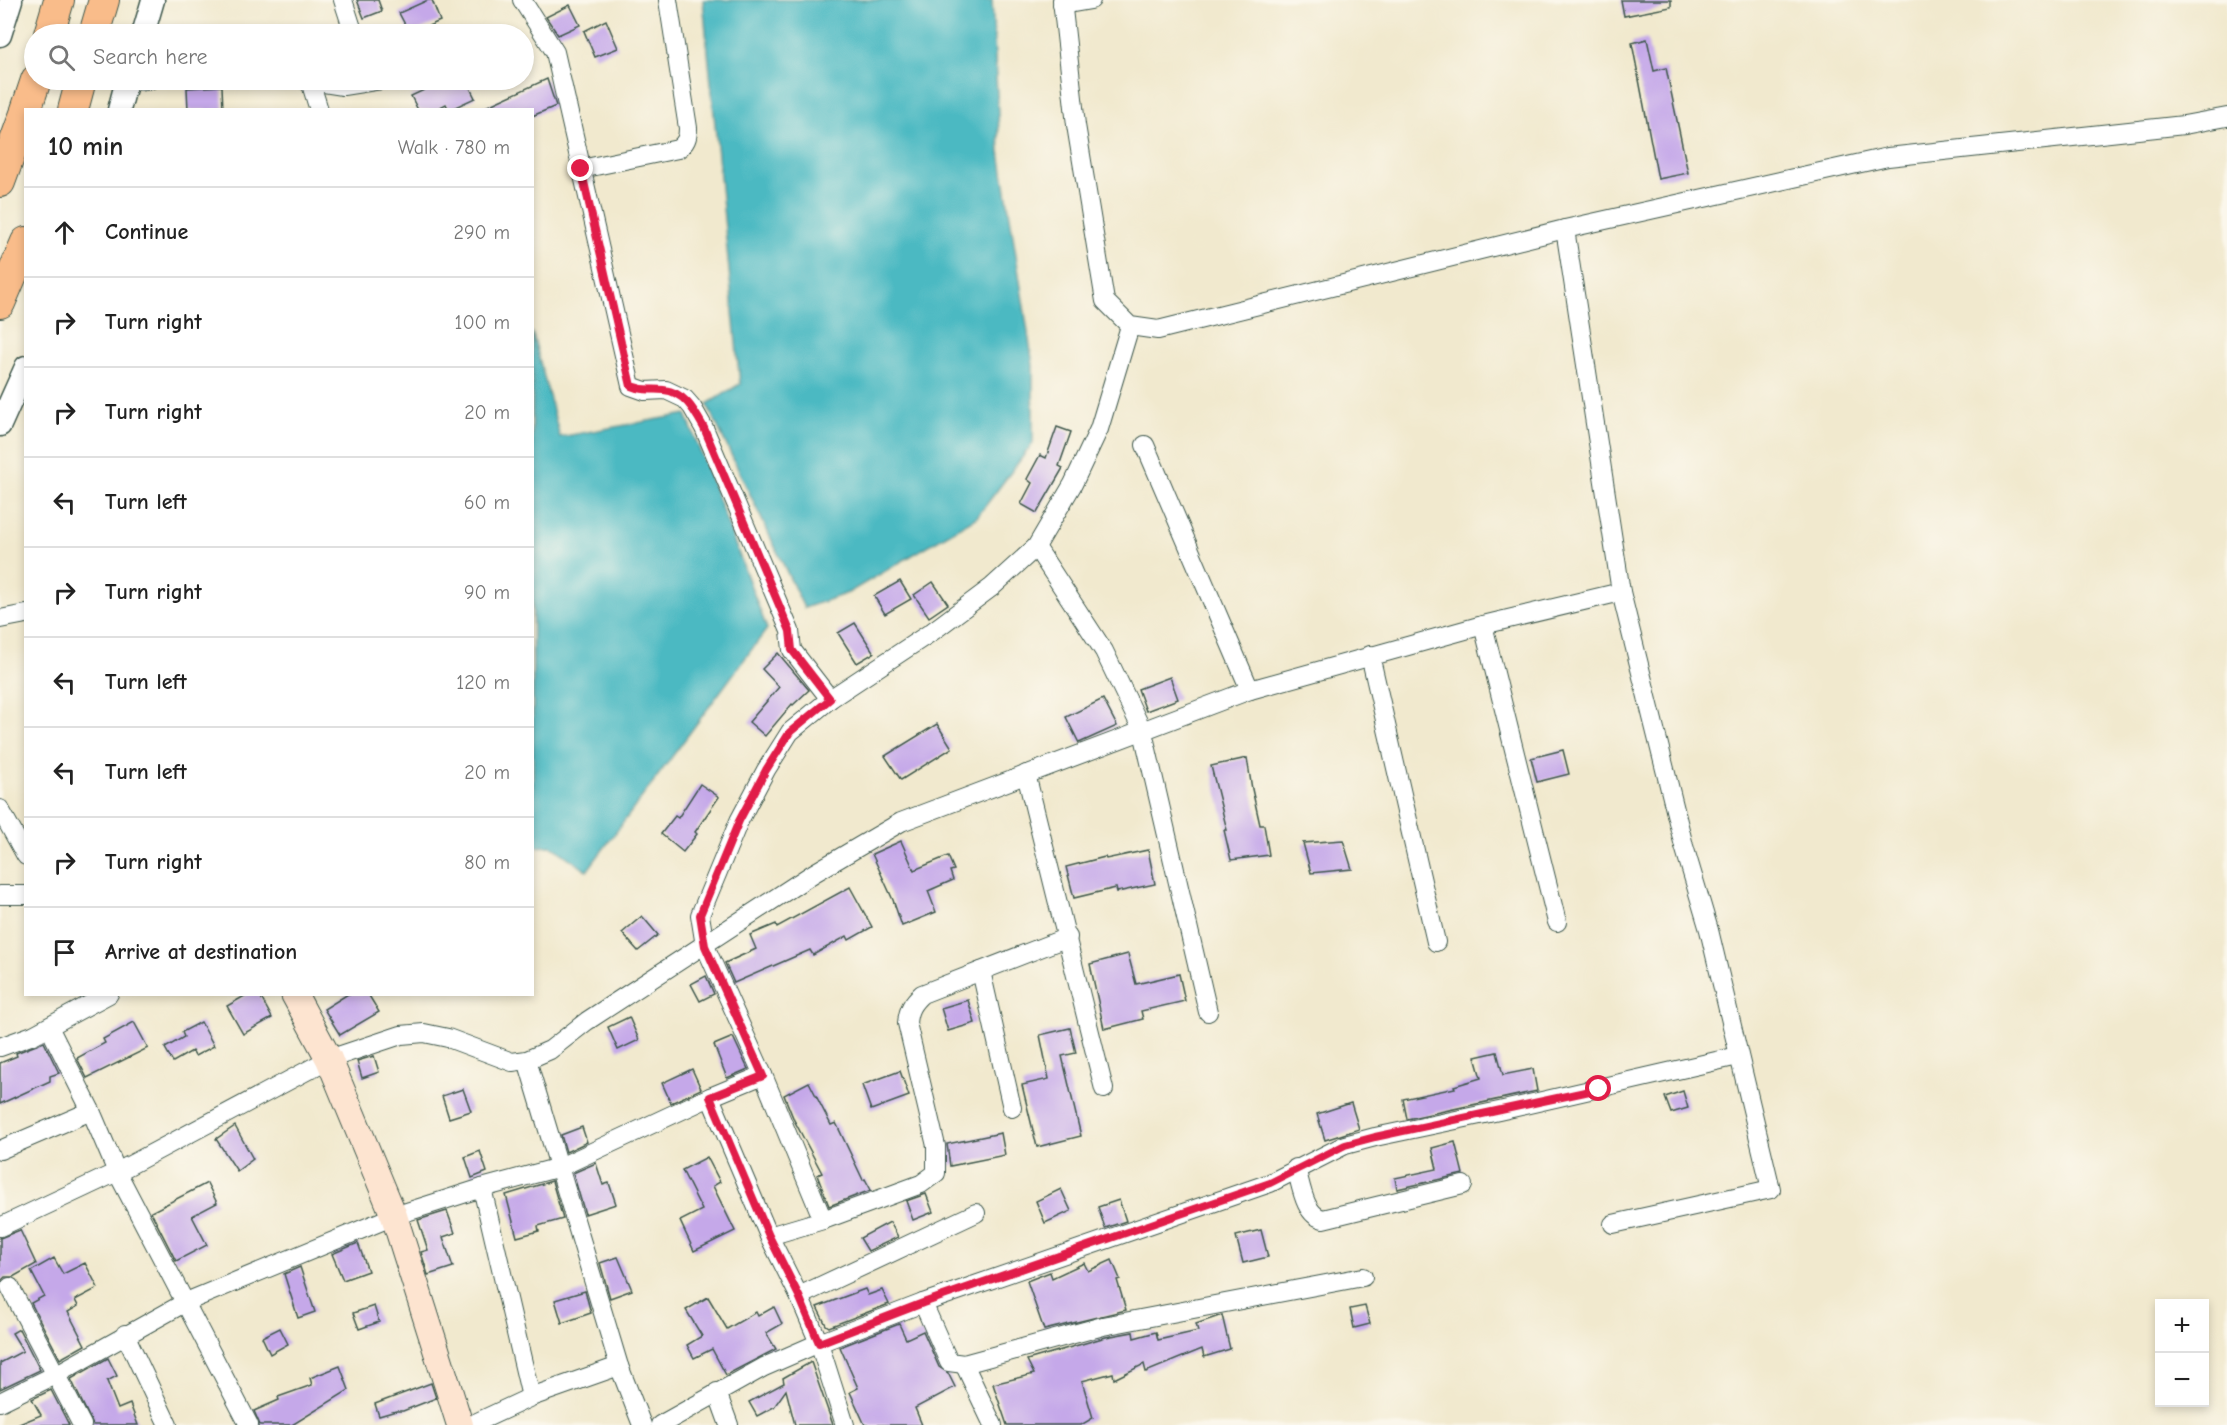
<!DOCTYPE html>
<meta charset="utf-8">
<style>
body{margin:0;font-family:"Comic Neue",sans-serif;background:#f2f2f2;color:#222}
.controls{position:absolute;right:18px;bottom:18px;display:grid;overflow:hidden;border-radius:0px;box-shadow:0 3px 9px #0003}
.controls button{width:54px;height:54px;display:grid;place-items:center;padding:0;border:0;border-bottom:2px solid #e0e0e0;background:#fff;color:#222;font:30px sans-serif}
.stop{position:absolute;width:18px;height:18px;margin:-14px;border:4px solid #e11d48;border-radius:50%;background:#fff}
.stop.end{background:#e11d48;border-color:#fff;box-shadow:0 2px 6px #0008}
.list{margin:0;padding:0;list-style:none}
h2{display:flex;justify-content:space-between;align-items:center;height:78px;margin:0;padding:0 24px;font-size:26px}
h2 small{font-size:20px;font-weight:400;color:#767676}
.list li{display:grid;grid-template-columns:39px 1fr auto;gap:18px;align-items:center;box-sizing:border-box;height:90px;padding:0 24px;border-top:2px solid #e0e0e0}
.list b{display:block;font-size:22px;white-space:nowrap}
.list em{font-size:20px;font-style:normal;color:#767676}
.icon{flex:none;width:33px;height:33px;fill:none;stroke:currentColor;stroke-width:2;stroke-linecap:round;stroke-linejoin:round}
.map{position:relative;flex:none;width:2227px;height:1425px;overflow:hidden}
.search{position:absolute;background:#fff;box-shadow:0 3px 9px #0003;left:24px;top:24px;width:510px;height:66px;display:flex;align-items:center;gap:15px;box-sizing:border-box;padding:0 21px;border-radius:33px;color:#767676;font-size:22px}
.panel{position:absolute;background:#fff;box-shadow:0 3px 9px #0003;left:24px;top:108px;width:510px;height:888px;border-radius:0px}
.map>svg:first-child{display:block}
.water{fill:#4bb9c2;stroke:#357b7b;stroke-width:1.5}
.building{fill:#c5a8e9}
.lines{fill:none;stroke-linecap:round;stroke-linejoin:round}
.minor-casing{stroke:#3e574b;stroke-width:20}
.tertiary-casing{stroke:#3e574b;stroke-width:25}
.secondary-casing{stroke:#3e574b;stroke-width:28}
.trunk-casing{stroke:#3e574b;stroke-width:32}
.minor{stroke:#fff;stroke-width:18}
.tertiary{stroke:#fff;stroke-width:22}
.secondary{stroke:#fde4d0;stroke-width:26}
.trunk{stroke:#f9bc8a;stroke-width:30}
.route{stroke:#e11d48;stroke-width:8}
</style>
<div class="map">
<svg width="2227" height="1425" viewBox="0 0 2227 1425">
<rect width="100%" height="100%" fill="#fbf7ec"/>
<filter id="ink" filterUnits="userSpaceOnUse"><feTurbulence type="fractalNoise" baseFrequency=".0167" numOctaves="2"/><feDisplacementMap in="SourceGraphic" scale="12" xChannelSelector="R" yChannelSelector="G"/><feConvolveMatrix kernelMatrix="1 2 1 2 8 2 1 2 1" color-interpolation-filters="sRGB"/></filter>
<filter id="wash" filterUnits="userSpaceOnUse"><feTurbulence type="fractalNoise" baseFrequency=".008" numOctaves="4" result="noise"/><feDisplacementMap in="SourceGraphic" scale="24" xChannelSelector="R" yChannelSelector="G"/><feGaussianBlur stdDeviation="1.35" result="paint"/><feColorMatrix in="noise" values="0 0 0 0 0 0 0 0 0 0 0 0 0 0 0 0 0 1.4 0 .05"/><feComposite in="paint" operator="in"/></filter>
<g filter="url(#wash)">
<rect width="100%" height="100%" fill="#f1e9ce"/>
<g class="water">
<polygon points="703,0 992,0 1000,152 1033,365 1033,443 977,517 848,593 804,608 707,404 740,384"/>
<polygon points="532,332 560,437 686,414 767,629 587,871 552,846 533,847"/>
</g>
<g id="blocks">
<g class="building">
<polygon points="357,0 378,0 382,11 364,18"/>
<polygon points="428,0 432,0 440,21 410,34 399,13"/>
<polygon points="1621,0 1671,0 1671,7 1624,16"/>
<polygon points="570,5 580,25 558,35 546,17"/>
<polygon points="606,20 618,48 595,57 584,31"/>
<polygon points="1647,39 1654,71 1666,68 1688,173 1658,179 1632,43"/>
<polygon points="547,79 556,106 532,116 532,110 479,110"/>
<polygon points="435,80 466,80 475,98 449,110 446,104 435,110 418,110 411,96 437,84"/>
<polygon points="222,86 223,110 188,110 187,88"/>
<polygon points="1057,427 1071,432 1059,466 1063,468 1037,513 1021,504 1032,483 1027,479 1040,455 1046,458"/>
<polygon points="900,581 911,599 885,614 874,596"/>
<polygon points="933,582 948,604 929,617 914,595"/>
<polygon points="855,623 874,653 857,663 838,633"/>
<polygon points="778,653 809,690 793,705 792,704 765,736 749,722 779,687 762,669"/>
<polygon points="1170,677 1178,699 1146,711 1138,689"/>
<polygon points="1103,699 1117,726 1079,743 1066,717"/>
<polygon points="937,724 952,748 901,780 885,756"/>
<polygon points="1563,750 1569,774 1537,782 1531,758"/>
<polygon points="1247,758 1252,789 1260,825 1264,825 1269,855 1231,860 1224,830 1227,830 1211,766"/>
<polygon points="700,784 719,797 695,832 697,834 683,852 661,834 675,816 678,818"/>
<polygon points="1343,840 1352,869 1311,873 1303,843"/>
<polygon points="901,841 914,870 948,856 954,870 950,871 953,880 928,891 936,912 902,926 893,900 872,854"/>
<polygon points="1148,850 1155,884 1117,892 1116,888 1074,898 1066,867 1105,857 1106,859"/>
<polygon points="850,887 872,927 849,940 847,936 813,955 810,950 734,983 725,963 756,949 750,935 776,924 777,927"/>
<polygon points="642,916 658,935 638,951 622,933"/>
<polygon points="1128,954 1136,984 1179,974 1185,1001 1141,1011 1143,1019 1104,1029 1090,964"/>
<polygon points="706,976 714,994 700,1001 691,984"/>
<polygon points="248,994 259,994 272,1018 243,1034 227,1006"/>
<polygon points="348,994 368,994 379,1012 340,1035 324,1009"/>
<polygon points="968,1000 975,1023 948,1031 941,1008"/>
<polygon points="629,1017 639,1040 618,1050 608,1027"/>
<polygon points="134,1022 148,1048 87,1078 77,1058 105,1043 103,1039"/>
<polygon points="201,1022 214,1046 195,1056 192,1051 173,1062 165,1048 184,1037 182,1032"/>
<polygon points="1070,1028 1076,1053 1062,1056 1081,1136 1037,1147 1022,1085 1049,1079 1040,1035"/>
<polygon points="733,1037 748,1069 727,1078 714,1045"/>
<polygon points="44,1042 59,1073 50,1076 50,1081 0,1104 0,1063 17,1056 16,1053"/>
<polygon points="1497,1052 1503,1075 1533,1069 1537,1091 1407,1119 1403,1099 1455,1088 1454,1086 1481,1078 1475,1057"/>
<polygon points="374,1056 379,1072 362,1078 357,1061"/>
<polygon points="692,1069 701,1089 671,1103 662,1083"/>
<polygon points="900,1071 909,1096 871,1110 862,1085"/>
<polygon points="809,1082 831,1125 836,1123 863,1180 865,1179 871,1190 829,1206 817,1175 822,1173 794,1120 784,1095"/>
<polygon points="463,1089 471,1111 449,1118 442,1096"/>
<polygon points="1683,1091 1688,1108 1671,1113 1665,1097"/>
<polygon points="1351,1103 1359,1129 1325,1140 1317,1114"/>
<polygon points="235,1126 253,1159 237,1171 216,1139"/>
<polygon points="582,1127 587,1142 566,1152 561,1135"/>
<polygon points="1001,1133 1005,1155 950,1166 947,1144"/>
<polygon points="1455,1142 1463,1174 1397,1189 1395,1178 1437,1169 1432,1148"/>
<polygon points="480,1151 487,1172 472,1178 465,1157"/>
<polygon points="707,1157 720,1182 713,1186 735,1231 694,1251 680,1221 702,1210 682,1170"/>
<polygon points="596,1163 603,1185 609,1183 616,1204 585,1214 573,1173"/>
<polygon points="552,1181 563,1219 538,1226 539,1231 517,1237 506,1195"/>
<polygon points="207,1183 217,1203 192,1216 207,1245 176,1261 151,1212"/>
<polygon points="1061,1189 1071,1211 1045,1223 1036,1201"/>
<polygon points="926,1194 933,1212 913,1220 906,1201"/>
<polygon points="1119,1200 1126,1221 1105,1228 1098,1207"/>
<polygon points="447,1211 455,1233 443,1237 453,1267 428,1275 421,1252 428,1250 418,1220"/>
<polygon points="890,1222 898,1237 868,1251 860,1238"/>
<polygon points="20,1230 36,1264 13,1277 5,1277 0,1282 0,1238"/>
<polygon points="1261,1230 1268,1257 1243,1263 1236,1236"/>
<polygon points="358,1243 368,1271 343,1280 332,1254"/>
<polygon points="618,1257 632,1290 610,1298 600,1263"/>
<polygon points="54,1258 63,1274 85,1263 98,1288 75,1300 78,1306 68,1312 85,1345 60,1359 31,1303 44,1296 31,1271"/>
<polygon points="1112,1260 1120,1279 1117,1280 1126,1310 1044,1330 1027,1281 1050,1272 1052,1278 1084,1263 1088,1271"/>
<polygon points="300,1267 315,1312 298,1318 284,1274"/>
<polygon points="865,1289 868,1295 882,1290 889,1304 829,1327 826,1325 817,1307"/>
<polygon points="585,1291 591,1313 562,1323 555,1300"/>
<polygon points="708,1297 727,1329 756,1312 758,1316 774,1307 782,1324 766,1333 776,1349 726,1375 712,1349 694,1358 687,1345 702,1336 686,1310"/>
<polygon points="374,1306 379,1322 359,1329 353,1313"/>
<polygon points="1365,1306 1370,1324 1354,1328 1350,1309"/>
<polygon points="1222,1315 1230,1349 1204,1357 1202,1349 1146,1372 1144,1364 1114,1379 1113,1373 1082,1381 1093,1418 1081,1425 1007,1425 993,1384 1034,1374 1027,1360 1106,1337 1133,1332 1134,1338 1156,1332 1158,1340 1198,1331 1196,1324"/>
<polygon points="899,1324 906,1339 923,1331 939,1367 948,1373 955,1387 915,1408 922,1425 865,1425 850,1392 858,1388 840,1347"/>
<polygon points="280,1328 288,1344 270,1354 262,1337"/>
<polygon points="19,1329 40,1370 0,1389 0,1363 23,1351 12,1333"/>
<polygon points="108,1358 117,1376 107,1381 118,1409 130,1404 138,1425 93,1425 71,1379"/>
<polygon points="811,1362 833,1425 795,1425 786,1390 774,1407 757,1416 749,1402 784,1383 783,1378"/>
<polygon points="340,1366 349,1390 292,1425 260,1425 254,1411 279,1400 278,1397 312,1385 310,1378"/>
<polygon points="431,1383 436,1398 403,1411 396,1411 379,1416 375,1404"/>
<polygon points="51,1390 69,1425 17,1425 41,1415 32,1399"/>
</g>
</g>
</g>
<g filter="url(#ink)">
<use href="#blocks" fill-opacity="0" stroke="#3e574b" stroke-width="1.5"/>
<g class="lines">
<g class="minor-casing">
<g id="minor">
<polyline points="343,0 354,34"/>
<polyline points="522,0 555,52 631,386 645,391 666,390 685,399 692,407 704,428 790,631 792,650 830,699"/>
<polyline points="1062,0 1076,125 1105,301 1130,326 1158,330 1565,229 1888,157 2184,125 2227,117"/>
<polyline points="1062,5 1091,0"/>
<polyline points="305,80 343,86 381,80"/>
<polyline points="126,81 150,80"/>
<polyline points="310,81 319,110"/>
<path d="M581,169L678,149C686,143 688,138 688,128L668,0"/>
<polyline points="1565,229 1621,592 1684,846 1709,930 1771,1189 1613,1224"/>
<polyline points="1145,445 1250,690"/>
<polyline points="1036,547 1104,651 1143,732 1208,1012"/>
<polyline points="0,619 26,614"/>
<polyline points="1483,625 1557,922"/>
<polyline points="1370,655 1436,942"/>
<polyline points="1026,774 1104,1089"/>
<polyline points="0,809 26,856"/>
<polyline points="0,895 26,895"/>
<polyline points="981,971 1012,1108"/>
<polyline points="49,1027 91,1111 117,1172 249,1425"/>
<polyline points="0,1047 33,1035 109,994"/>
<polyline points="527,1060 619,1366 642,1425"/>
<polyline points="710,1097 769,1236 799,1296 819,1343 845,1425"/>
<polyline points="0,1150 91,1111"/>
<path d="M1296,1168C1301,1184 1304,1215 1323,1219L1463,1185"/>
<polyline points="482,1188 531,1397"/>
<path d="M823,1220L921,1184L936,1173V1146L907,1023C908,1010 912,1003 922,994L1068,937"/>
<polyline points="0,1227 117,1172 329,1059 401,1035 424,1033 448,1038 512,1062 527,1060 550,1050 587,1021 814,873 901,822 1250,690 1483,625 1621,592"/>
<polyline points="769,1236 823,1220 763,1075 705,946 700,915 739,821 766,770 790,732 830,699 933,631 992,587 1036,547 1073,484 1099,429 1130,326"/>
<polyline points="10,1287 82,1425"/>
<polyline points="799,1296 976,1213"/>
<polyline points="923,1303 949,1362 964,1364 1103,1326 1363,1277"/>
<polyline points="125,1334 168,1425"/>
<polyline points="964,1364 993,1425"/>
<polyline points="717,1392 729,1425"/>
<polyline points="0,1402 57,1374 186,1302 394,1216 482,1188 560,1167 710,1097 763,1075"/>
<polyline points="471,1425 531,1397 619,1366"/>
<polyline points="660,1425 764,1367 819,1343 923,1303 1270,1183 1345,1145 1375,1137 1499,1111 1738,1056"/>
</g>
</g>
<g class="tertiary-casing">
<g id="tertiary">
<polyline points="143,34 153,0"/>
<polyline points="0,35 11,0"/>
<polyline points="119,110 127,80"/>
<polyline points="0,425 26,367"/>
</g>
</g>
<g class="secondary-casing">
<polyline id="secondary" points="294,994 329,1059 394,1216 460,1425"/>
</g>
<g class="trunk-casing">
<g id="trunk">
<polyline points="49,34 59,0"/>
<polyline points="94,34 104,0"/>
<polyline points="26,110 36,80"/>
<polyline points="73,110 81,80"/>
<polyline points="0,182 26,111"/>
<polyline points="0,303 26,242"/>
</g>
</g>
<use href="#minor" class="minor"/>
<use href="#tertiary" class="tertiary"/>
<use href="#secondary" class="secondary"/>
<use href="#trunk" class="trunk"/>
</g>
</g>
<g class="lines" filter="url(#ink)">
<path class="route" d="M581,169L631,386C647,392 650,388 664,390C685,392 695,412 704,428L790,631L792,650L830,699L790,732L766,770L739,821L700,915L705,946L763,1076L710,1097L769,1236L799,1296L819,1343L923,1303L1270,1183L1345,1145L1375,1137L1599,1089"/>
</g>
</svg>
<div class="controls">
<button>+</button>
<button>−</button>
</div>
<div class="stop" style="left:1599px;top:1089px"></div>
<div class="stop end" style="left:581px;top:169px"></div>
<div class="search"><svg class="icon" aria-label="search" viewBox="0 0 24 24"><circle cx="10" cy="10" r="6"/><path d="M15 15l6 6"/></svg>Search here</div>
<section class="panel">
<h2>10 min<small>Walk · 780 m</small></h2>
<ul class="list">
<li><svg class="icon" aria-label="ahead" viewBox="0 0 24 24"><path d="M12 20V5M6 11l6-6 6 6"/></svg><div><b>Continue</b></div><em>290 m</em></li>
<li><svg class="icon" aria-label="right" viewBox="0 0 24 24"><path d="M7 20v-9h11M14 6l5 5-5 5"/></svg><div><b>Turn right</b></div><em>100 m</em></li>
<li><svg class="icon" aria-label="right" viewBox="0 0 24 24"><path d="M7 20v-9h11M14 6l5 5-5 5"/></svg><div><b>Turn right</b></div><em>20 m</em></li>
<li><svg class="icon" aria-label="left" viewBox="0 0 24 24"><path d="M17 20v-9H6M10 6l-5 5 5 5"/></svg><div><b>Turn left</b></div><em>60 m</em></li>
<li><svg class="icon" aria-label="right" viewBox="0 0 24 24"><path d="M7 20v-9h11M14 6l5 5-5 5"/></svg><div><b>Turn right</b></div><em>90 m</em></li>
<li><svg class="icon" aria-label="left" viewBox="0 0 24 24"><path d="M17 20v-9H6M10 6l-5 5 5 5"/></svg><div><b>Turn left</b></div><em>120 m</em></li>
<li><svg class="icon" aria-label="left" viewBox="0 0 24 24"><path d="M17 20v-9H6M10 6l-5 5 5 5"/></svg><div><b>Turn left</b></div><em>20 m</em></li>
<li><svg class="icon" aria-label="right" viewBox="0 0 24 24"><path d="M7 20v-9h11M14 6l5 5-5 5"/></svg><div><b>Turn right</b></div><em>80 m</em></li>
<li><svg class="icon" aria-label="arrive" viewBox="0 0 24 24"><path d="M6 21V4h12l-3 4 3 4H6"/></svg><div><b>Arrive at destination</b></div></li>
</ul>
</section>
</div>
